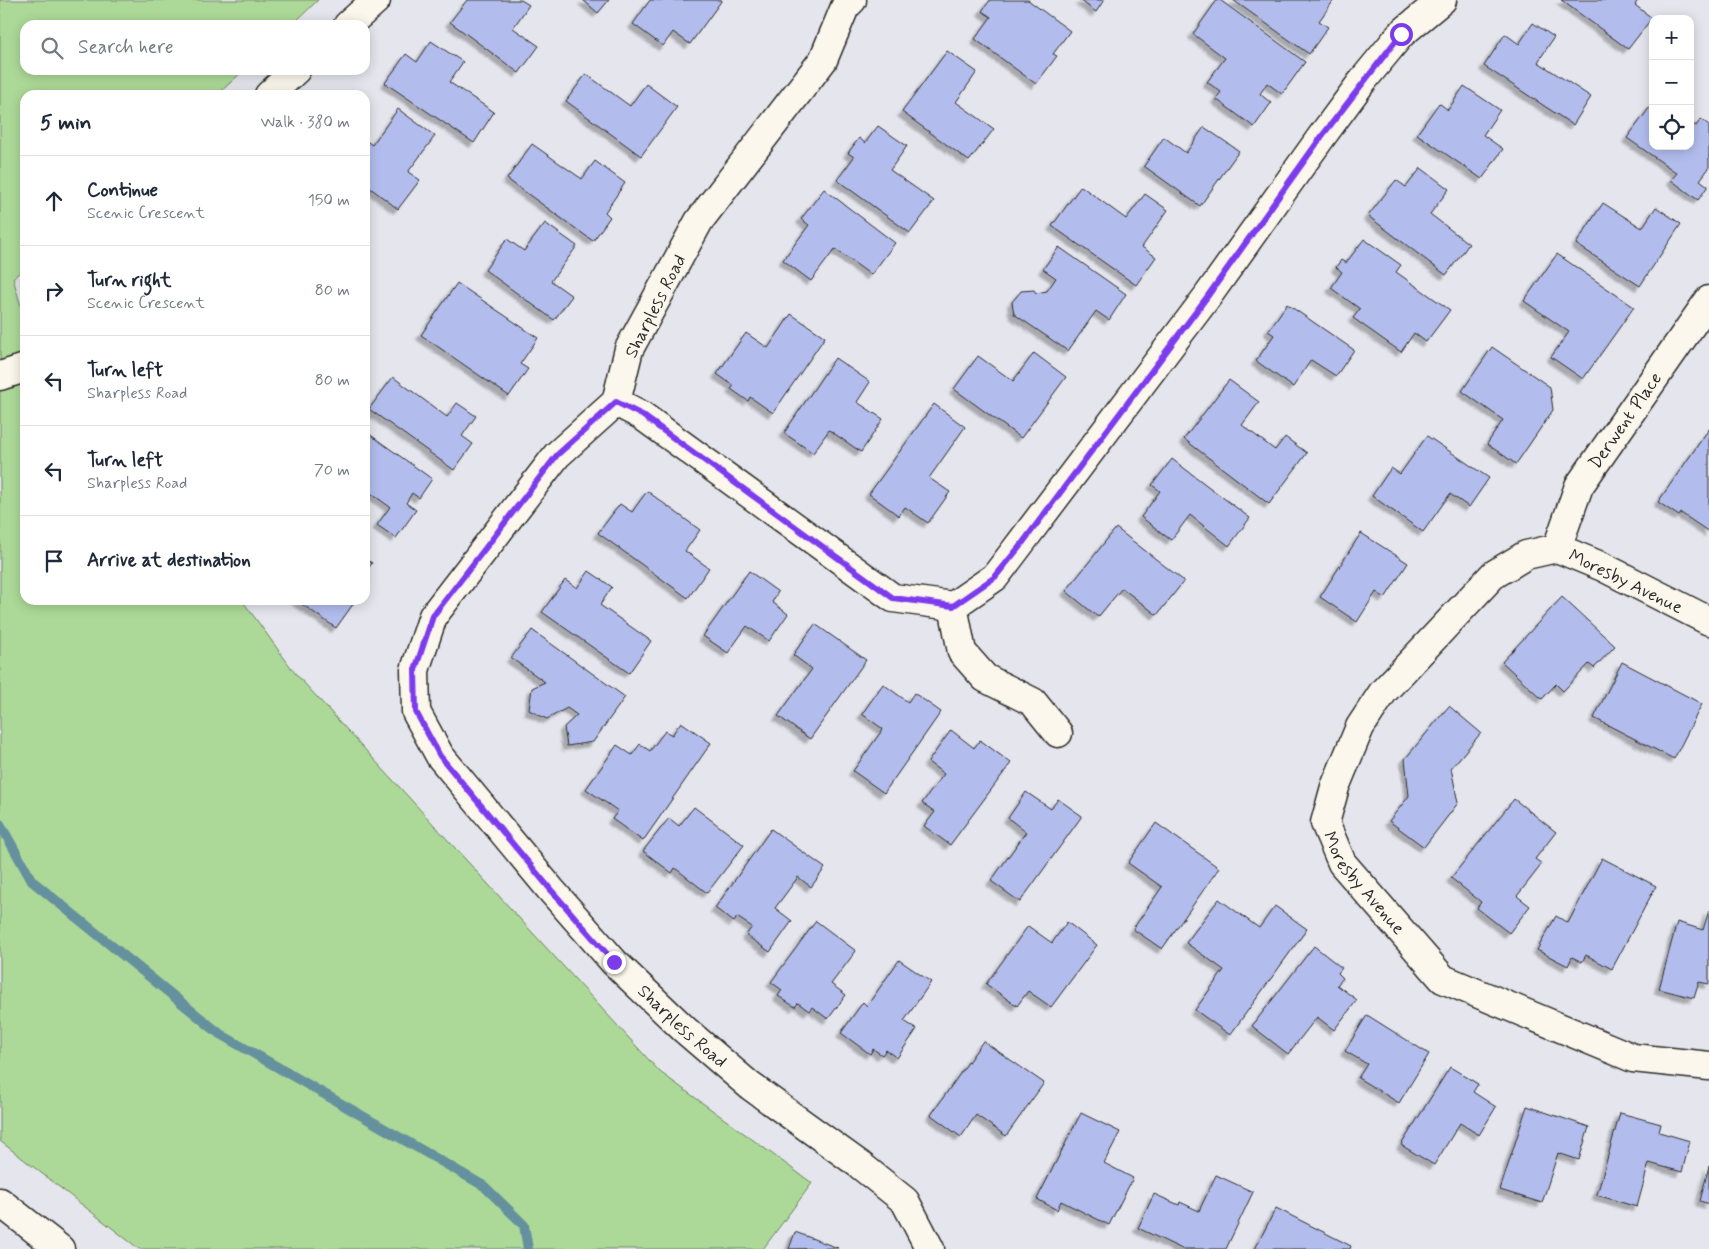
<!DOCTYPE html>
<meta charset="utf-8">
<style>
body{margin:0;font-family:Mynerve,sans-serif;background:#f2f2f3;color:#1f2937}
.controls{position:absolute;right:15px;top:15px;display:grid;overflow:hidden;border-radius:10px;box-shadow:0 2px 12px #0003}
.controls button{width:45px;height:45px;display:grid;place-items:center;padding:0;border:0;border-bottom:1px solid #e0e1e3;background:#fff;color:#1f2937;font:25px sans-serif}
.stop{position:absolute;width:15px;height:15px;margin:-11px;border:4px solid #7c3aed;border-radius:50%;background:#fff}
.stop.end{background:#7c3aed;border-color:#fff;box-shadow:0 1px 5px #0008}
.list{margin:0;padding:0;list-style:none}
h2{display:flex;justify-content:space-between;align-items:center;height:65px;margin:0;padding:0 20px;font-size:21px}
h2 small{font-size:16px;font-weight:400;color:#747a83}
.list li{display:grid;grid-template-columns:32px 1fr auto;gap:15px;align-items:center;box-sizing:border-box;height:90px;padding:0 20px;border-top:1px solid #e0e1e3}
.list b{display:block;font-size:19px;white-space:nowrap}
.list p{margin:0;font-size:16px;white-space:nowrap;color:#747a83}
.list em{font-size:16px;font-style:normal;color:#747a83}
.icon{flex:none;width:28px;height:28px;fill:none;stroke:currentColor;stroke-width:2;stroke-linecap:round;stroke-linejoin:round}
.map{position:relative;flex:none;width:1709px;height:1249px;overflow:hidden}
.search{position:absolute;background:#fff;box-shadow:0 2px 12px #0003;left:20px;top:20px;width:350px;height:55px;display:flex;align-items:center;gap:12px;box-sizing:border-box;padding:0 18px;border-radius:15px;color:#747a83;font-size:19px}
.panel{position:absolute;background:#fff;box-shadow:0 2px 12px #0003;left:20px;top:90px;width:350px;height:515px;border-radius:15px}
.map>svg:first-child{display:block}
.green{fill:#acd997;stroke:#6c8261}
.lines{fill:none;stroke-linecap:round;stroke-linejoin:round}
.stream{stroke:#65919f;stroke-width:10}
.building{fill:#b2bdee;stroke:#2b2b2b;filter:url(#shadow)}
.minor-casing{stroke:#2b2b2b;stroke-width:31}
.minor{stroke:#fbf7ec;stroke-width:28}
.route{stroke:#7c3aed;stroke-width:6}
.labels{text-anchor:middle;stroke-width:4.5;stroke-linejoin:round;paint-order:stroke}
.street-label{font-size:18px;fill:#2b2b2b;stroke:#fbf7ec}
</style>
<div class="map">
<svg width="1709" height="1249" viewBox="0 0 1709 1249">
<defs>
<filter id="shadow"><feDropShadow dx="-4.5" dy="4.5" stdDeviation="1" flood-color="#0004"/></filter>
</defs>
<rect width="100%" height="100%" fill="#e5e6ed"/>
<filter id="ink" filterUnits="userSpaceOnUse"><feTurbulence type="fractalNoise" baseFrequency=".02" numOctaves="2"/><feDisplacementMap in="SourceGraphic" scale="10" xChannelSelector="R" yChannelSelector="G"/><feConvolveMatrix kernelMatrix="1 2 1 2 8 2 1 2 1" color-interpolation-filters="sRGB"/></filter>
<g filter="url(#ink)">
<polygon class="green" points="0,0 318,0 292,25 25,25 25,70 244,70 217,95 25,95 25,268 13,278 25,321 25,600 242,600 295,673 660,1072 812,1183 763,1249 139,1249 0,1141"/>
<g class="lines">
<polyline class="stream" points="0,824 32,881 220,1034 484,1186 524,1225 528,1249"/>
</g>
<g class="building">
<polygon points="467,0 521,0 529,5 513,28 539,46 519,73 450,22"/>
<polygon points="583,0 609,0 598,13"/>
<polygon points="650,0 722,0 690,44 673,32 663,46 633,24"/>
<polygon points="990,0 1028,0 1070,31 1053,54 1057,56 1036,84 975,39 991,17 982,11"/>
<polygon points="1080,0 1104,0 1096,12"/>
<polygon points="1217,0 1220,0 1305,62 1282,94 1267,83 1260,94 1271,103 1254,127 1216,99 1221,92 1207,82 1225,58 1193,34"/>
<polygon points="1233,0 1334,0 1319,21 1328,27 1309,54"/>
<polygon points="1561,0 1638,0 1635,5 1652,18 1628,49"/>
<polygon points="1533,23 1554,37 1538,62 1591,97 1573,125 1484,66 1505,34 1519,44"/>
<polygon points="431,41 463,62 449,82 494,112 474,143 385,83 406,54 417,62"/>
<polygon points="947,51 977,72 956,102 994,129 969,161 902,112"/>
<polygon points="586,74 630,106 646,84 677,107 641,156 566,101"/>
<polygon points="1464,86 1500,110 1483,135 1503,149 1482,179 1417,134 1439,103 1448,110"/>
<polygon points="1653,103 1653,146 1690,146 1690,122 1696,126 1701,119 1709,125 1709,168 1700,180 1708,186 1698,200 1671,180 1677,173 1627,138"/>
<polygon points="398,109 435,136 408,172 420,180 398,209 365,184 365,140 372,145"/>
<polygon points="878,126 907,146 890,170 934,201 910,233 837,180 854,157 848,153 859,138 865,143"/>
<polygon points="1204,127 1239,151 1200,206 1144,166 1164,137 1186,153"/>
<polygon points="532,144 582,179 595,161 625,183 605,212 610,217 593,241 507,179"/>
<polygon points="1421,168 1449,189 1430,214 1469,244 1446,275 1368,216 1396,180 1406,187"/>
<polygon points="1081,186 1126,219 1145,194 1168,210 1142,247 1156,257 1136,285 1052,226"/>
<polygon points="824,189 895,243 871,275 835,249 811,281 783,260 809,225 801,219"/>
<polygon points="1603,203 1642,228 1656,207 1681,224 1640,286 1576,244"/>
<polygon points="545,223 577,246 551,281 572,296 554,320 485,270 507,239 524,251"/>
<polygon points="1364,239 1401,265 1396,272 1450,310 1426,342 1414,333 1401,352 1353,318 1360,309 1331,288 1342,272 1336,267 1341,260 1346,263"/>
<polygon points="1059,247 1126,294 1109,320 1096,311 1068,351 1014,314 1012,302 1021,291 1034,290 1036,293 1047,291 1056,278 1043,269"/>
<polygon points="1557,254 1634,307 1583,379 1551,357 1569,332 1524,301"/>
<polygon points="457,283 538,338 520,364 528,369 509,396 421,335"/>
<polygon points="1287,304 1354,350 1336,376 1311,360 1293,387 1256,361 1274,335 1268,331"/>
<polygon points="791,314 825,337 773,413 750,397 748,401 731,389 734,386 717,374 746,333 768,348"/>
<polygon points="1492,347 1550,387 1553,410 1516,464 1487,444 1503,420 1462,391"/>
<polygon points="1034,353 1066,377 1021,438 954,389 978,356 1013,381"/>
<polygon points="835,358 870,382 857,402 883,419 861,452 829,430 813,453 784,433"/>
<polygon points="393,377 447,417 457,403 476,416 462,436 473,444 454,470 369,409"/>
<polygon points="1229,380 1259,402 1242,425 1275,450 1285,437 1307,453 1269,504 1184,439"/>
<polygon points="934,404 965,427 929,478 950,492 928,523 905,507 899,516 869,494"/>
<polygon points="1709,429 1709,532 1681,513 1679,516 1658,502"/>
<polygon points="365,431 432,479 419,498 412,493 406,503 416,510 396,538 377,525 390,507 365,489"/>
<polygon points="1427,436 1489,478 1469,507 1450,494 1423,532 1372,496 1391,468 1400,474"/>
<polygon points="1172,459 1250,518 1229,546 1190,515 1171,540 1141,517 1160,491 1152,485"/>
<polygon points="647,491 700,530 685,551 709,568 688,598 598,533 620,504 632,512"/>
<polygon points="1116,528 1184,581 1157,615 1122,588 1098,617 1066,591"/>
<polygon points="1361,533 1408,563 1385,598 1376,592 1357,622 1320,597"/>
<polygon points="365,559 372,563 365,573"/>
<polygon points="589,571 612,587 600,605 651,641 629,673 542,612 565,580 577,588"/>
<polygon points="749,571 778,592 772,602 788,614 769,641 747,626 728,653 703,636"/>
<polygon points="1562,597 1615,646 1594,668 1589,664 1563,691 1556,684 1542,699 1502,662"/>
<polygon points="296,600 356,600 336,628"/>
<polygon points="815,624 866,660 810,739 778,716 812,669 793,655"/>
<polygon points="532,630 625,697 593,742 567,746 564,727 577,715 567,708 547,719 529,710 532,688 545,682 511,658"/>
<polygon points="1622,662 1702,704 1674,759 1594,718"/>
<polygon points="883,684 908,702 914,693 941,712 884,793 853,771 883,729 862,714"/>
<polygon points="1449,706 1481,733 1451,768 1458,803 1424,847 1389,821 1409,796 1405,759"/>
<polygon points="681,722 711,743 643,841 612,819 618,811 586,789 617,745 632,755 640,744 650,751 665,731 672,735"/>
<polygon points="951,730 974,748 980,740 1011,763 950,845 924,826 935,812 922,803 944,774 928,762"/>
<polygon points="1026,792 1051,809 1058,799 1082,816 1020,902 991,881 1026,832 1008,818"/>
<polygon points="1514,799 1556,832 1535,859 1542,864 1517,896 1530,906 1509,933 1477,908 1481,902 1451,878"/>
<polygon points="694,807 744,845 707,893 675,868 672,873 643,851 669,818 679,826"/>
<polygon points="1156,823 1219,868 1162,949 1133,929 1162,887 1128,863"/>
<polygon points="771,829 825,868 811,887 798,877 775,908 792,921 770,952 746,935 752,927 737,917 734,922 715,908"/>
<polygon points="1602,858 1656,886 1612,969 1586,955 1582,962 1572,957 1568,966 1537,950 1556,916 1568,923"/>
<polygon points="1219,899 1259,928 1275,906 1307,929 1230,1035 1195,1010 1224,970 1186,943"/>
<polygon points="1709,910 1709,984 1699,982 1694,998 1659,989 1677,922 1703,930"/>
<polygon points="816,921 856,951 831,984 846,995 828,1019 812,1007 809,1011 798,1003 795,1007 778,996 782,990 771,982"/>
<polygon points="1067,922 1097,945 1051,1007 1028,991 1017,1006 986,984 1028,926 1052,943"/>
<polygon points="1314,946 1342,968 1338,973 1343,978 1337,985 1357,1000 1334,1030 1317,1017 1288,1054 1252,1026"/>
<polygon points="899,960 931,982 904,1021 917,1029 897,1058 886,1050 882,1055 873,1049 870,1054 841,1033 863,1002 867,1006"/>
<polygon points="1367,1015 1429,1054 1399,1103 1358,1078 1367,1064 1345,1051"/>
<polygon points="983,1041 1044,1083 1006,1136 976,1115 961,1137 931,1115"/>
<polygon points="1450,1067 1478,1084 1473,1092 1496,1107 1479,1135 1460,1123 1434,1165 1401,1145"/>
<polygon points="1527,1106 1589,1127 1579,1160 1558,1153 1542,1203 1500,1190"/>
<polygon points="1081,1113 1120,1132 1104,1163 1133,1178 1109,1225 1061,1201 1057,1210 1037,1199"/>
<polygon points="1620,1113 1661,1124 1659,1132 1690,1141 1682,1172 1649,1163 1637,1207 1597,1195"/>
<polygon points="1709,1166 1709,1204 1700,1201"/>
<polygon points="1216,1175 1253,1192 1226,1249 1182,1249 1138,1228 1154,1194 1179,1205 1180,1202 1199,1211"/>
<polygon points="1276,1208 1351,1246 1350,1249 1255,1249"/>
<polygon points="795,1232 838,1248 789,1249"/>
</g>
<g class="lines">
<g class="minor-casing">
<g id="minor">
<path id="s1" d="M852,0L845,7L823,60L699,221L629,349L616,402L557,455L433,616L415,670L416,712L440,756L551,890L614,962L685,1030L749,1085L860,1165L905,1201L930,1249"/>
<polyline points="348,25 376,0"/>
<polyline points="269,95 296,70"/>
<polyline points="0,376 25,368"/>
<polyline points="616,402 641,415 893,598 953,606 995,577 1207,297 1322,136 1364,79 1401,34 1442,0"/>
<path id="s2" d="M1557,548L1579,486L1709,300"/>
<polyline points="953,606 962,652 985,678 1033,702 1058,733"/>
<path id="s3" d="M1709,621L1603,567L1557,548L1526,555L1493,575L1383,692L1360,727L1335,787L1325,823L1342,863L1443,979L1633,1058L1709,1066"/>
<polyline points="0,1202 60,1249"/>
</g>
</g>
<use href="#minor" class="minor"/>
</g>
</g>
<g class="lines" filter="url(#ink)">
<polyline class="route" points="614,962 551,890 440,756 416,712 415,670 433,616 557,455 616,402 642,415 893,598 953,606 995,577 1021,545 1207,297 1322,136 1401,34"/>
</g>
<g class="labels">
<g class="street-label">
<text transform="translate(655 306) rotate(-63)" y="6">Sharpless Road</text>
<text dy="6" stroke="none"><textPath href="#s2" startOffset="146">Derwent Place</textPath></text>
<text transform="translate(1626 581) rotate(26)" y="6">Moresby Avenue</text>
<text dy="6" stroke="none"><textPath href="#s3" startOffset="616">Moresby Avenue</textPath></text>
<text dy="6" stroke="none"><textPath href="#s1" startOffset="1266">Sharpless Road</textPath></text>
</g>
</g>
</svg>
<div class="controls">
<button>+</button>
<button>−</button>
<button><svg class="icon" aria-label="locate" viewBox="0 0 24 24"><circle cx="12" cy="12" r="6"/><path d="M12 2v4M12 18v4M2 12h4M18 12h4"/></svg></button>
</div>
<div class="stop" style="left:1401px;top:34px"></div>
<div class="stop end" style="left:614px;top:962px"></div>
<div class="search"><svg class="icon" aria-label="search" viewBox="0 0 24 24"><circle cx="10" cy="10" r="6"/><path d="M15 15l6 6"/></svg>Search here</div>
<section class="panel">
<h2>5 min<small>Walk · 380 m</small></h2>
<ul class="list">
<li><svg class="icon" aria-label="ahead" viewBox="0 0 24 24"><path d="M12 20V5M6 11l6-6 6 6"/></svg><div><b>Continue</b><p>Scenic Crescent</p></div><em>150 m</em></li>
<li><svg class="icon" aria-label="right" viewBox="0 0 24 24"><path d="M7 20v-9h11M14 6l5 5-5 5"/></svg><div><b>Turn right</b><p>Scenic Crescent</p></div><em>80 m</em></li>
<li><svg class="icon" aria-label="left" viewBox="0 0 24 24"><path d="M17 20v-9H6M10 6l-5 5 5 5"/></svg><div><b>Turn left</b><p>Sharpless Road</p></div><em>80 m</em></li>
<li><svg class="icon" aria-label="left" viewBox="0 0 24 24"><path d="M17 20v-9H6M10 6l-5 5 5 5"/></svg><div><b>Turn left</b><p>Sharpless Road</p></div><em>70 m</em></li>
<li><svg class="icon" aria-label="arrive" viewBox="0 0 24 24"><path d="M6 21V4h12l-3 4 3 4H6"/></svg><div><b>Arrive at destination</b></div></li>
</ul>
</section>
</div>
